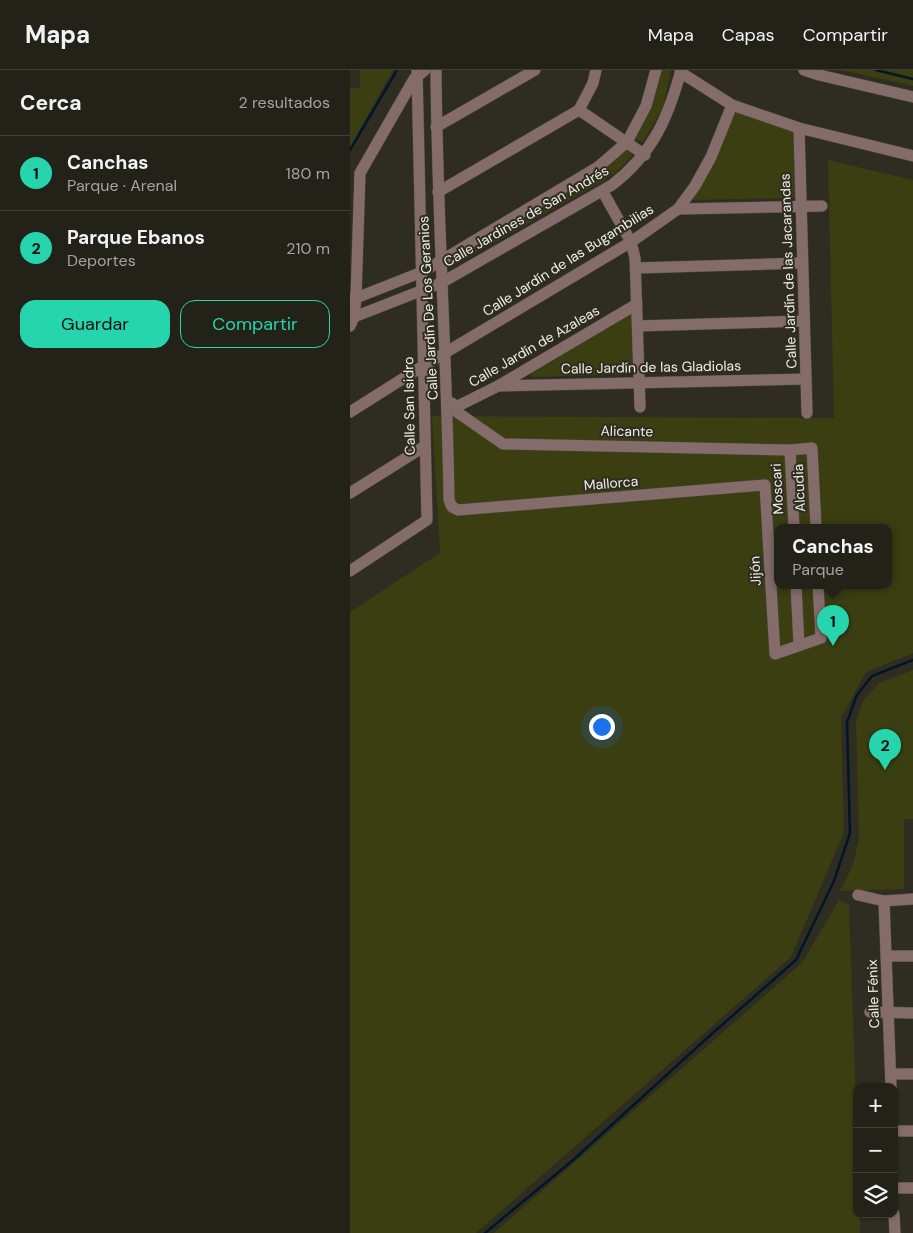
<!DOCTYPE html>
<html lang="es">
<meta charset="utf-8">
<style>
body{margin:0;font-family:"DM Sans",sans-serif;background:#2b2a22;color:#f1f3f6}
.controls{position:absolute;right:15px;bottom:15px;display:grid;overflow:hidden;border-radius:10px;box-shadow:0 1px 4px #0004}
.controls button{width:45px;height:45px;display:grid;place-items:center;padding:0;border:0;border-bottom:1px solid #403f38;background:#232219;color:#f1f3f6;font:25px sans-serif}
.you{position:absolute;left:251px;top:656px;width:18px;height:18px;margin:-12px;border:4px solid #fff;border-radius:50%;background:#1a73e8;box-shadow:0 0 0 8px #1a73e833}
.badge{display:grid;place-items:center;width:32px;height:32px;border-radius:50%;background:#26d5ae;color:#111;font-size:16px;font-weight:700}
.pin{position:absolute;translate:-50% -41px;filter:drop-shadow(0 1px 2px #0008)}
.pin::after{content:'';position:absolute;top:26px;width:18px;height:15px;background:inherit;clip-path:polygon(0 0,100% 0,50% 100%)}
.popup{position:absolute;left:424px;top:454px;width:118px;height:65px;box-sizing:border-box;display:grid;place-content:center;border-radius:10px;background:#232219;filter:drop-shadow(0 1px 4px #0005);font-size:16px;white-space:nowrap;color:#a3a4a2}
.popup b{font-size:19px;color:#f1f3f6}
.popup::after{content:'';position:absolute;left:50%;top:100%;margin-left:-10px;border:10px solid transparent;border-top-color:#232219}
.list{margin:0;padding:0;list-style:none}
h2{display:flex;justify-content:space-between;align-items:center;height:65px;margin:0;padding:0 20px;font-size:21px}
h2 small{font-size:16px;font-weight:400;color:#a3a4a2}
.list li{display:grid;grid-template-columns:32px 1fr auto;gap:15px;align-items:center;box-sizing:border-box;height:75px;padding:0 20px;border-top:1px solid #403f38}
.list b{display:block;font-size:19px;white-space:nowrap}
.list p{margin:0;font-size:16px;white-space:nowrap;color:#a3a4a2}
.list em{font-size:16px;font-style:normal;color:#a3a4a2}
.actions{display:flex;gap:10px;padding:15px 20px}
.actions a{flex:1;padding:11px 0;border:1px solid #26d5ae;border-radius:15px;text-align:center;font-size:18px;color:#26d5ae}
.actions .main{background:#26d5ae;color:#111}
.icon{flex:none;width:28px;height:28px;fill:none;stroke:currentColor;stroke-width:2;stroke-linecap:round;stroke-linejoin:round}
.map{position:relative;flex:none;width:563px;height:1163px;overflow:hidden}
header{display:flex;align-items:center;gap:30px;box-sizing:border-box;height:70px;padding:0 25px;background:#232219;border-bottom:1px solid #403f38}
header strong{font-size:24px}
nav{display:flex;gap:28px;margin-inline-start:auto;font-size:18px}
main{display:flex}
aside{flex:1;background:#232219}
.map>svg:first-child{display:block}
.green{fill:#3a3e11;fill-rule:evenodd}
.lines{fill:none;stroke-linecap:round;stroke-linejoin:round}
.stream{stroke:#001629;stroke-width:2.5}
.minor-casing{stroke:#4a483d;stroke-width:12}
.minor{stroke:#846c6b;stroke-width:11}
.labels{text-anchor:middle;stroke-width:4;stroke-linejoin:round;paint-order:stroke}
.street-label{font-size:14px;fill:#efeee6;stroke:#2f2d21}
</style>
<header>
<strong>Mapa</strong>
<nav><a>Mapa</a><a>Capas</a><a>Compartir</a></nav>
</header>
<main>
<aside>
<h2>Cerca<small>2 resultados</small></h2>
<ul class="list">
<li><span class="badge">1</span><div><b>Canchas</b><p>Parque · Arenal</p></div><em>180 m</em></li>
<li><span class="badge">2</span><div><b>Parque Ebanos</b><p>Deportes</p></div><em>210 m</em></li>
</ul>
<div class="actions"><a class="main">Guardar</a><a>Compartir</a></div>
</aside>
<div class="map">
<svg width="563" height="1163" viewBox="0 0 563 1163">
<rect width="100%" height="100%" fill="#2f2d21"/>
<g class="green">
<polygon points="10,0 43,0 0,77 0,18 10,18"/>
<polygon points="310,0 321,0 313,38 293,72 286,69 301,39"/>
<polygon points="491,0 563,0 563,16"/>
<path d="M383,41L445,62V128L340,130C357,101 374,74 383,41Z"/>
<polygon points="277,78 283,85 265,103 253,111 99,198 97,190"/>
<path d="M478,90L563,110V583L516,602L491,648L494,762L441,887L126,1163H0V542L90,483L82,346L484,348ZM428,457H538V515H428Z"/>
<polygon points="281,242 283,304 182,307 180,302"/>
<polygon points="563,600 563,749 554,749 554,819 490,821 503,795 509,768 506,652 513,631 529,613"/>
<polygon points="489,830 499,835 507,1058 507,1144 510,1144 510,1163 144,1163 452,893"/>
</g>
<g class="lines">
<g class="stream">
<polyline points="526,0 563,9"/>
<polyline points="0,80 47,0"/>
<polyline points="135,1163 222,1091 356,969 446,890 484,811 500,763 497,652 507,625 522,606 563,590"/>
</g>
<g class="minor-casing">
<g id="minor">
<path d="M86,0C87,144 97,287 99,430L102,437L108,440L415,415L425,584L471,568L468,515"/>
<polyline points="454,0 469,5 563,27"/>
<polyline points="330,2 382,35 449,58 563,86"/>
<polyline points="229,40 295,85"/>
<polyline points="86,57 185,0"/>
<polyline points="449,58 457,343"/>
<polyline points="88,122 229,40 243,13 246,0"/>
<polyline points="253,122 281,172 285,188 290,337"/>
<polyline points="328,139 472,136"/>
<polyline points="286,198 452,193"/>
<polyline points="0,228 6,228 72,202 248,97 277,72 296,36 306,0"/>
<path d="M0,247H4L91,213L262,115C302,84 318,49 331,0"/>
<polyline points="0,256 4,247 6,228 10,103 64,9 75,0"/>
<polyline points="288,256 454,251"/>
<polyline points="148,316 456,309"/>
<polyline points="102,333 106,337 148,316 287,234"/>
<polyline points="106,337 107,342 153,374 440,380 462,378 466,457"/>
<polyline points="0,342 73,296 281,172 328,139 345,116 361,87 382,35"/>
<polyline points="440,380 444,457"/>
<polyline points="0,423 75,376"/>
<polyline points="0,501 77,450 67,0"/>
<polyline points="446,515 449,575"/>
<polyline points="508,825 534,831 563,829"/>
<polyline points="534,831 541,1017"/>
<polyline points="537,886 563,886"/>
<polyline points="520,942 563,943"/>
<polyline points="541,1004 563,1004"/>
<polyline points="544,1061 563,1061"/>
<polyline points="544,1118 563,1118"/>
<polyline points="544,1144 545,1163"/>
</g>
</g>
<use href="#minor" class="minor"/>
</g>
<g class="labels">
<g class="street-label">
<text transform="translate(176 146) rotate(-30)" y="5">Calle Jardines de San Andrés</text>
<text transform="translate(218 190) rotate(-32)" y="5">Calle Jardín de las Bugambilias</text>
<text transform="translate(438 201) rotate(-92)" y="5">Calle Jardín de las Jacarandas</text>
<text transform="translate(78 238) rotate(-93)" y="5">Calle Jardín De Los Geranios</text>
<text transform="translate(184 276) rotate(-30)" y="5">Calle Jardín de Azaleas</text>
<text transform="translate(301 297) rotate(-1)" y="5">Calle Jardín de las Gladiolas</text>
<text transform="translate(59 336) rotate(-91)" y="5">Calle San Isidro</text>
<text transform="translate(277 361) rotate(1)" y="5">Alicante</text>
<text transform="translate(261 413) rotate(-5)" y="5">Mallorca</text>
<text transform="translate(449 418) rotate(-93)" y="5">Alcudia</text>
<text transform="translate(427 419) rotate(-93)" y="5">Moscari</text>
<text transform="translate(405 501) rotate(-93)" y="5">Jijón</text>
<text transform="translate(523 924) rotate(-92)" y="5">Calle Fénix</text>
</g>
</g>
</svg>
<div class="controls">
<button>+</button>
<button>−</button>
<button><svg class="icon" aria-label="layers" viewBox="0 0 24 24"><path d="M12 4l9 5-9 5-9-5zM3 14l9 5 9-5"/></svg></button>
</div>
<div class="you"></div>
<div class="pin badge" style="left:483px;top:576px">1</div>
<div class="popup"><b>Canchas</b>Parque</div>
<div class="pin badge" style="left:535px;top:700px">2</div>
</div>
</main>
